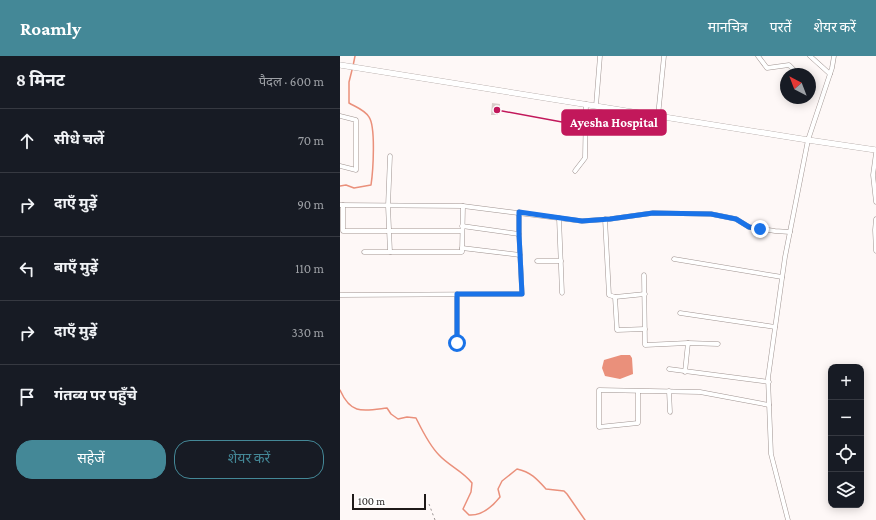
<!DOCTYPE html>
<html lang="hi">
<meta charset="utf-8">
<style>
body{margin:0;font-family:"Crimson Pro","Noto Sans Devanagari",serif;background:#20242c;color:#f1f3f6}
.controls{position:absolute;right:12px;bottom:12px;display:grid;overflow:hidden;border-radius:8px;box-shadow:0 2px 10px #0003}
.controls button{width:36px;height:36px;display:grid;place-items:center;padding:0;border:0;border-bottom:1px solid #363941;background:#171b24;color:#f1f3f6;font:20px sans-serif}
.compass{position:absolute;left:440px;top:12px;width:36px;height:36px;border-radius:50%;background:#171b24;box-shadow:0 2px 10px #0003;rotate:318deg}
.scale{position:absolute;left:12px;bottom:10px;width:74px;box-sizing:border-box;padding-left:4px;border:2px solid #1f1a19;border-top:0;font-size:11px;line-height:14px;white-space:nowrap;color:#1f1a19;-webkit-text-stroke:3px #fff;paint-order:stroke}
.stop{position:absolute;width:12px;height:12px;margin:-9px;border:3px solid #1a73e8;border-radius:50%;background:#fff}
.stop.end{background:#1a73e8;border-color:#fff;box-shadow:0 1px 4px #0008}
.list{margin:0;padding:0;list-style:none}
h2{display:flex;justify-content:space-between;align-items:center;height:52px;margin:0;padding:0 16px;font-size:17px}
h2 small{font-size:13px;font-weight:400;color:#9ea1a6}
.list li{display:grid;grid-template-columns:26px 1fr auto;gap:12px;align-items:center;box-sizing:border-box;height:64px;padding:0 16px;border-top:1px solid #363941}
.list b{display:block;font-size:15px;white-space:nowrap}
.list em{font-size:13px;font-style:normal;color:#9ea1a6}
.actions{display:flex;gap:8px;padding:12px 16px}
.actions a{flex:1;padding:9px 0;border:1px solid #448897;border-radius:16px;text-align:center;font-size:14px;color:#448897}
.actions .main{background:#448897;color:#fff}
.icon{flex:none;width:22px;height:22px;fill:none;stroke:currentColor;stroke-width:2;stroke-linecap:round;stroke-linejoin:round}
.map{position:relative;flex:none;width:536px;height:464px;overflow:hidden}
header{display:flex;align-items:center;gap:24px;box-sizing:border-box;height:56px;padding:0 20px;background:#448897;color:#fff}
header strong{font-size:19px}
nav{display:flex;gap:22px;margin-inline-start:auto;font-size:14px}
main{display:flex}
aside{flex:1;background:#171b24}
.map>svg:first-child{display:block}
.water{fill:#ea907b}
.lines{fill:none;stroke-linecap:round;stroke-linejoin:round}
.stream{stroke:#ea907b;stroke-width:1.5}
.building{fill:#d8cbc8}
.street-casing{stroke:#9f9390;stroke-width:5}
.secondary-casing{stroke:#9f9390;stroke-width:6}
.path{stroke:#979190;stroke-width:1;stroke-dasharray:2 3;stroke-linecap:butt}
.street{stroke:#fff;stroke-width:4}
.secondary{stroke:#fff;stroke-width:5.5}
.route{stroke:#1a73e8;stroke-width:5}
.leader{fill:none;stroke:#c2185b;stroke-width:1.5}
.callout-dot{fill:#c2185b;stroke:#fff;stroke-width:1.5}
.callout{fill:#c2185b;stroke:#c2185b;stroke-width:1.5}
.callout-label{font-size:13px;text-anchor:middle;font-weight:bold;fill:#fff}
</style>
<header>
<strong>Roamly</strong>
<nav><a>मानचित्र</a><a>परतें</a><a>शेयर करें</a></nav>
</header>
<main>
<aside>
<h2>8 मिनट<small>पैदल · 600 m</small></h2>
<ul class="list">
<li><svg class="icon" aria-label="ahead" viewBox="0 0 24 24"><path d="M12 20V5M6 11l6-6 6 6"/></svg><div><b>सीधे चलें</b></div><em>70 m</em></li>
<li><svg class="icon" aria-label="right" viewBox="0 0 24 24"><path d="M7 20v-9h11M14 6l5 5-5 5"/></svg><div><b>दाएँ मुड़ें</b></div><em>90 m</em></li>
<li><svg class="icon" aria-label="left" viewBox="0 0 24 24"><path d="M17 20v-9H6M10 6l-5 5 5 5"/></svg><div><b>बाएँ मुड़ें</b></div><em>110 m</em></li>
<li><svg class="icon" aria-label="right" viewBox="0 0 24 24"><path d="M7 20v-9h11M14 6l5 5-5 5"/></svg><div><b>दाएँ मुड़ें</b></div><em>330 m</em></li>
<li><svg class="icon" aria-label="arrive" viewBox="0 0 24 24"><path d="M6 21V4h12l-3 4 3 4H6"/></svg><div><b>गंतव्य पर पहुँचे</b></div></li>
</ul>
<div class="actions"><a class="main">सहेजें</a><a>शेयर करें</a></div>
</aside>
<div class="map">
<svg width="536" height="464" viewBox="0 0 536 464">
<rect width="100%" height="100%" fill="#fef8f7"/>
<polygon class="water" points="281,299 290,299 292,302 293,318 280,323 265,320 262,312 264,304"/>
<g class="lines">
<g class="stream">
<polyline points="13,10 15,0"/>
<path d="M0,130L6,129L14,132L31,129C33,116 36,71 29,61C25,54 16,51 9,47V26L12,14"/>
<path d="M0,334C11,359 23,355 47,352L51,358L58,363L67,361L76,362C82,374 89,389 99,399C109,410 123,415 132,427L131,436L123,453L129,459C142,460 152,451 160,441L158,433L162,425L177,413C191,416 197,423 206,433L224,435L227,438L245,464"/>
</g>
</g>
<polygon class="building" points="152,47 160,48 158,59 151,59"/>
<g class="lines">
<g class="street-casing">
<g id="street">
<polyline points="418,0 427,12 449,9 454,14"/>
<polyline points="470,0 490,18"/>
<polyline points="256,50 260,0"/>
<polyline points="0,60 16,64 16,114 0,110"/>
<polyline points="318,60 324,0"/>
<polyline points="536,97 533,119 536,146"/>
<polyline points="235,115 245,102 246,48"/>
<polyline points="0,149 123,150 242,165 270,163 313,157 371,158 396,163 409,171 435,175 450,176"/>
<polyline points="3,149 3,175 122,175"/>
<polyline points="219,162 222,237"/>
<polyline points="265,163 269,239 275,241 305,238"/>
<polyline points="536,163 535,174 536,195"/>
<polyline points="122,170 179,178"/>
<polyline points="122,192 180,199"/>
<polyline points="24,196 122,196 123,150"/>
<polyline points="50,196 48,150 50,100"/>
<polyline points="334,203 442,221"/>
<polyline points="197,205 221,205"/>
<polyline points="304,219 305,289 348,287 378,288"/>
<polyline points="117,238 117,287"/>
<polyline points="0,239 182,238 179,178 179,156"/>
<polyline points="275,241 277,274 305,273"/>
<polyline points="340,257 435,271"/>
<polyline points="329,313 429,326"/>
<polyline points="345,316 348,287"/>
<polyline points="298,335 298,367 259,371 259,334 360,336 429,349"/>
<polyline points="329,335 330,356"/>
<polyline points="448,464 431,398 428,322 445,201 468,84 492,12 494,0"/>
</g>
</g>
<g class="secondary-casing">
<polyline id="secondary" points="0,9 468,84 536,94"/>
</g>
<polyline class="path" points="89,448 95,464"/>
<use href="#street" class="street"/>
<use href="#secondary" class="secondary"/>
</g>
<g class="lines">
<polyline class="route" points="117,287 117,238 182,238 179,178 179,156 242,165 270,163 313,157 371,158 396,163 409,171 420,173"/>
</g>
<path class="leader" d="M157 54L222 66"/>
<circle class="callout-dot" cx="157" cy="54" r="4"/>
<rect class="callout" x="222" y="54" width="104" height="25" rx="4"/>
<g class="callout-label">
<text x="274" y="71">Ayesha Hospital</text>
</g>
</svg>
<div class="controls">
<button>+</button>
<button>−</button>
<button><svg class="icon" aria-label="locate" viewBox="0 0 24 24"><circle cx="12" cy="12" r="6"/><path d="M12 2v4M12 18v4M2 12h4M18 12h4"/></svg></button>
<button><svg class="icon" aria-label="layers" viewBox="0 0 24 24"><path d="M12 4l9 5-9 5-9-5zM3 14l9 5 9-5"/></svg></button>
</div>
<svg class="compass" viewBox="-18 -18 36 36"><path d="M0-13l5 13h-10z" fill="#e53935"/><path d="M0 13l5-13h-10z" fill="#9ea1a6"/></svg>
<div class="scale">100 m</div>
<div class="stop" style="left:117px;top:287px"></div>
<div class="stop end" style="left:420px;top:173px"></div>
</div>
</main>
